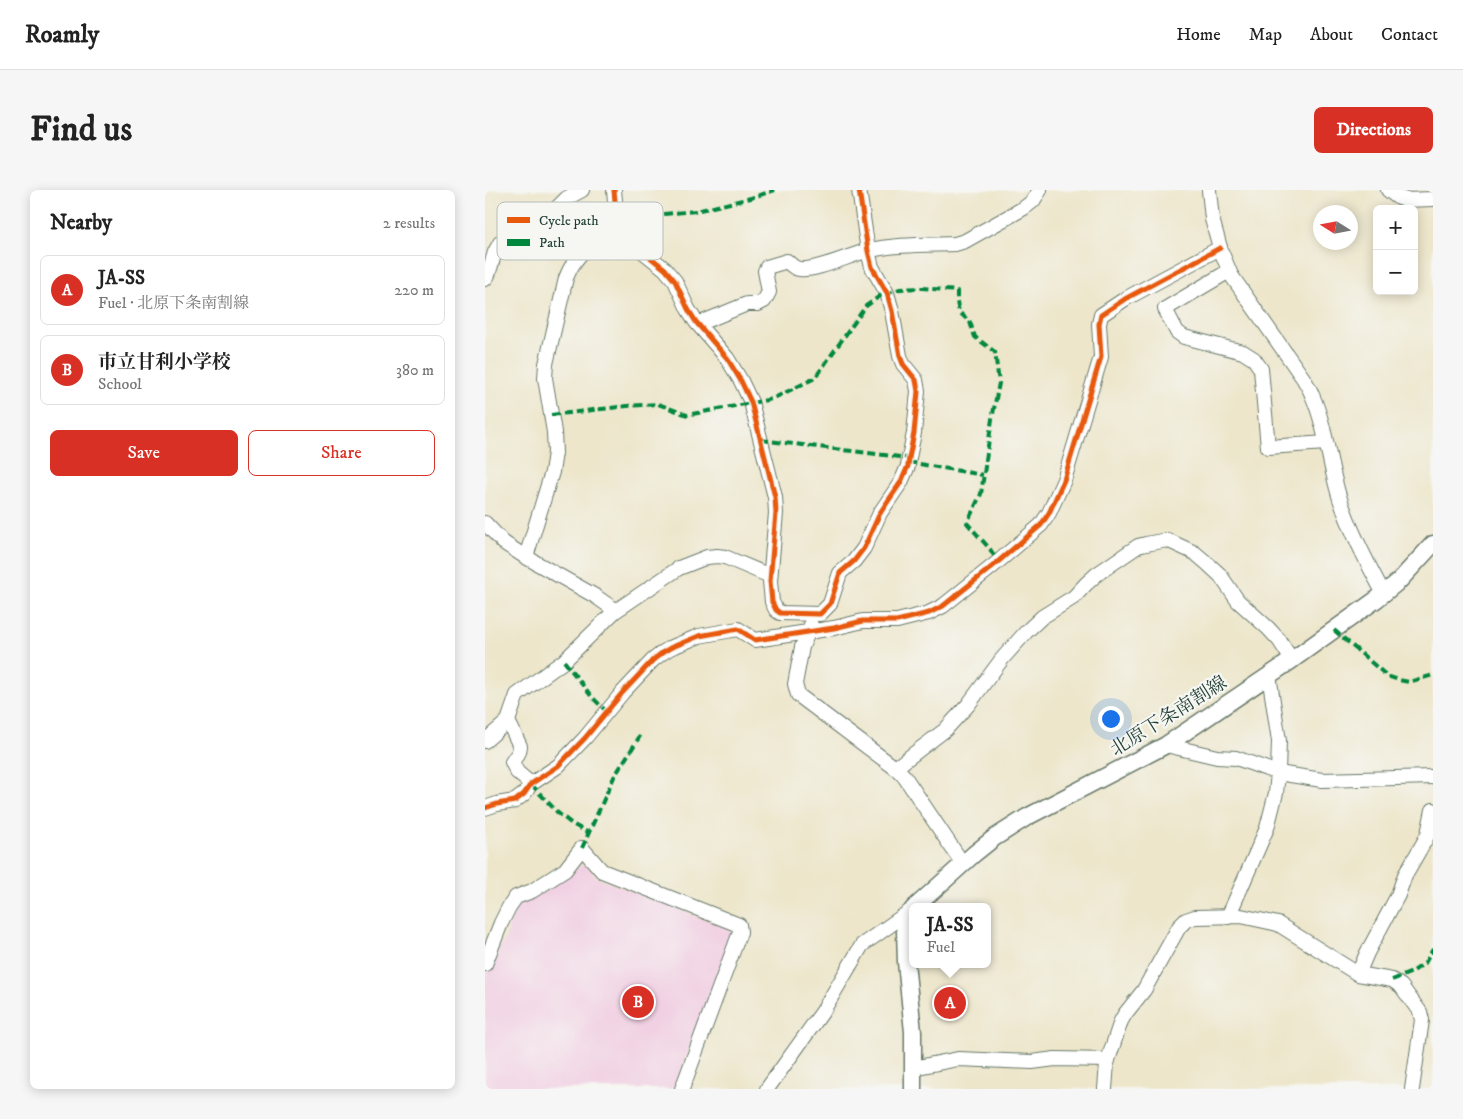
<!DOCTYPE html>
<meta charset="utf-8">
<style>
body{margin:0;font-family:"IM FELL DW Pica","Noto Serif JP",serif;background:#f6f6f6;color:#222}
.controls{position:absolute;right:15px;top:15px;display:grid;overflow:hidden;border-radius:8px;box-shadow:0 2px 12px #0003}
.controls button{width:45px;height:45px;display:grid;place-items:center;padding:0;border:0;border-bottom:1px solid #e0e0e0;background:#fff;color:#222;font:25px sans-serif}
.compass{position:absolute;left:828px;top:15px;width:45px;height:45px;border-radius:50%;background:#fff;box-shadow:0 2px 12px #0003;rotate:281deg}
.you{position:absolute;left:625px;top:528px;width:18px;height:18px;margin:-12px;border:4px solid #fff;border-radius:50%;background:#1a73e8;box-shadow:0 0 0 8px #1a73e833}
.badge{display:grid;place-items:center;width:32px;height:32px;border-radius:50%;background:#d93025;color:#fff;font-size:16px;font-weight:700}
.pin{position:absolute;translate:-50% -50%;border:2px solid #fff;box-shadow:0 1px 5px #0006}
.popup{position:absolute;left:424px;top:713px;width:82px;height:65px;box-sizing:border-box;display:grid;place-content:center;border-radius:8px;background:#fff;filter:drop-shadow(0 1px 4px #0005);font-size:16px;white-space:nowrap;color:#767676}
.popup b{font-size:19px;color:#222}
.popup::after{content:'';position:absolute;left:50%;top:100%;margin-left:-10px;border:10px solid transparent;border-top-color:#fff}
.list{margin:0;padding:0;list-style:none}
h2{display:flex;justify-content:space-between;align-items:center;height:65px;margin:0;padding:0 20px;font-size:21px}
h2 small{font-size:16px;font-weight:400;color:#767676}
.list li{display:grid;grid-template-columns:32px 1fr auto;gap:15px;align-items:center;box-sizing:border-box;height:70px;margin:0 10px 10px;padding:0 10px;border:1px solid #e0e0e0;border-radius:8px}
.list b{display:block;font-size:19px;white-space:nowrap}
.list p{margin:0;font-size:16px;white-space:nowrap;color:#767676}
.list em{font-size:16px;font-style:normal;color:#767676}
.actions{display:flex;gap:10px;padding:15px 20px}
.actions a{flex:1;padding:11px 0;border:1px solid #d93025;border-radius:8px;text-align:center;font-size:18px;color:#d93025}
.actions .main{background:#d93025;color:#fff}
.map{position:relative;flex:none;width:948px;height:899px;overflow:hidden;border-radius:8px}
header{display:flex;align-items:center;gap:30px;box-sizing:border-box;height:70px;padding:0 25px;background:#fff;border-bottom:1px solid #e0e0e0}
header strong{font-size:24px}
nav{display:flex;gap:28px;margin-inline-start:auto;font-size:18px}
.intro{display:flex;align-items:center;justify-content:space-between;box-sizing:border-box;height:120px;padding:0 30px}
h1{margin:0;font-size:35px}
.button{padding:12px 22px;border-radius:8px;background:#d93025;color:#fff;font-size:18px;font-weight:700}
main{display:flex;gap:30px;padding:0 30px}
aside{flex:1;background:#fff;border-radius:8px;box-shadow:0 2px 12px #0003}
.map>svg:first-child{display:block}
.built{fill:#f1d0e3}
.lines{fill:none;stroke-linecap:round;stroke-linejoin:round}
.minor-casing{stroke:#677869;stroke-width:16}
.major-casing{stroke:#677869;stroke-width:19}
.minor{stroke:#fff;stroke-width:14}
.major{stroke:#fff;stroke-width:16}
.quiet{stroke:#00873e;stroke-width:4;stroke-dasharray:8 4;stroke-linecap:butt}
.cycleway-casing{stroke:#f6f6f2;stroke-width:8}
.cycleway{stroke:#e8590c;stroke-width:5}
.labels{text-anchor:middle;stroke-width:4.5;stroke-linejoin:round;paint-order:stroke}
.street-label{font-size:19px;fill:#1f3d34;stroke:#f6f6f2}
.key{fill:#f6f6f2;stroke:#b6beb9;stroke-width:1}
.key-label{font-size:14px;fill:#1f3d34}
</style>
<header>
<strong>Roamly</strong>
<nav><a>Home</a><a>Map</a><a>About</a><a>Contact</a></nav>
</header>
<div class="intro"><h1>Find us</h1><a class="button">Directions</a></div>
<main>
<aside>
<h2>Nearby<small>2 results</small></h2>
<ul class="list">
<li><span class="badge">A</span><div><b>JA-SS</b><p>Fuel · 北原下条南割線</p></div><em>220 m</em></li>
<li><span class="badge">B</span><div><b>市立甘利小学校</b><p>School</p></div><em>380 m</em></li>
</ul>
<div class="actions"><a class="main">Save</a><a>Share</a></div>
</aside>
<div class="map">
<svg width="948" height="899" viewBox="0 0 948 899">
<rect width="100%" height="100%" fill="#f6f6f2"/>
<filter id="ink" filterUnits="userSpaceOnUse"><feTurbulence type="fractalNoise" baseFrequency=".02" numOctaves="2"/><feDisplacementMap in="SourceGraphic" scale="10" xChannelSelector="R" yChannelSelector="G"/><feConvolveMatrix kernelMatrix="1 2 1 2 8 2 1 2 1" color-interpolation-filters="sRGB"/></filter>
<filter id="wash" filterUnits="userSpaceOnUse"><feTurbulence type="fractalNoise" baseFrequency=".0096" numOctaves="4" result="noise"/><feDisplacementMap in="SourceGraphic" scale="20" xChannelSelector="R" yChannelSelector="G"/><feGaussianBlur stdDeviation="1.12" result="paint"/><feColorMatrix in="noise" values="0 0 0 0 0 0 0 0 0 0 0 0 0 0 0 0 0 1.4 0 .05"/><feComposite in="paint" operator="in"/></filter>
<g filter="url(#wash)">
<rect width="100%" height="100%" fill="#ede6cb"/>
<polygon class="built" points="100,673 111,687 243,738 247,745 246,752 189,899 0,899 0,792 2,783 23,742 24,733 32,715 40,709 55,704"/>
</g>
<g filter="url(#ink)">
<g class="lines">
<g class="minor-casing">
<g id="minor">
<polyline points="129,0 132,33 135,41 141,48 180,79 190,91 203,119 211,132 242,168 256,191 266,212 290,307 291,323 285,391 287,412 291,420 295,423 335,424 345,414 355,383 369,371 379,358 395,323 416,292 423,276 424,268 429,243 433,201 431,190 418,174 415,166 407,121 402,103 387,77 383,61 374,0"/>
<path d="M724,0L727,29L736,61L746,85L818,188C821,193 825,199 827,205C841,236 844,275 855,309C866,342 882,373 899,404"/>
<polyline points="903,0 912,7 921,10 948,9"/>
<polyline points="744,81 680,119 692,142 699,147 758,162 769,169 776,179 783,257 841,253"/>
<polyline points="0,89 3,85 10,62 15,53 26,43 34,37 54,34 61,29 82,8 97,0"/>
<path d="M213,134L262,114H273L279,111L284,102L280,81L282,77L302,71C306,75 310,79 315,79C331,81 365,65 382,61C410,54 441,55 470,54L480,51L539,18L548,11L555,0"/>
<polyline points="0,333 19,353 39,366 110,406 130,420"/>
<path d="M41,367L67,282L70,263L69,242L60,188L61,174L81,88C92,60 109,51 136,43"/>
<polyline points="326,435 317,457 310,494 313,505 413,580 419,586 478,674"/>
<polyline points="23,531 35,556 34,562 27,572 32,582 46,594"/>
<polyline points="0,551 23,531 32,505 79,471 129,422 194,378 222,367 232,366 240,367 285,386"/>
<polyline points="681,555 732,567 751,568 793,583 837,590 948,587"/>
<polyline points="410,578 460,540 483,515 517,469 541,442 557,427 589,407 601,394 612,384 653,356 661,354 682,350 710,363 723,374 735,385 753,411 783,438 794,450 807,470"/>
<polyline points="0,618 12,614 30,611 39,604 46,594 73,576 100,548 138,502 168,470 177,463 185,458 214,446 253,439 270,450 349,438 378,431 412,431 444,423 458,416 508,376 556,335 564,323 579,290 616,167 614,134 616,125 640,109 735,58"/>
<polyline points="743,727 782,638 791,603 793,583 794,551 784,485"/>
<polyline points="0,774 16,733 24,717 31,707 47,701 80,680 97,658 117,681 254,735 255,742 197,899"/>
<polyline points="873,784 882,763 913,705 920,685 939,652 943,644 948,620"/>
<polyline points="428,878 473,869 547,872 570,869 623,870"/>
<polyline points="282,899 338,821 377,755 428,719"/>
<polyline points="620,899 622,873 636,831 640,824 659,800 694,737 701,730 710,727 756,726 793,734 873,784 907,790 916,796 935,822 937,830 927,899"/>
</g>
</g>
<g class="major-casing">
<g id="major">
<polyline points="430,717 489,664 509,648 542,627 681,555 807,470 892,409 914,391 948,354"/>
<polyline points="428,719 422,729 420,740 421,772 428,842 428,899"/>
</g>
</g>
<use href="#minor" class="minor"/>
<use href="#major" class="major"/>
<g class="quiet">
<polyline points="132,33 168,25 211,21 266,8 290,0"/>
<polyline points="66,225 142,216 173,214 202,225 287,209 330,188 381,116 395,106 415,99 437,98 472,101 472,112 474,122 485,132 490,147 510,162 514,193 507,229 496,304 482,333 505,359 513,372"/>
<polyline points="276,250 424,268"/>
<polyline points="423,272 498,285"/>
<polyline points="849,440 902,486 914,490 924,492 948,485"/>
<polyline points="79,471 107,507 122,522"/>
<polyline points="46,594 73,623 87,634 104,643"/>
<polyline points="97,658 129,587 155,546"/>
<polyline points="907,790 927,782 940,773 948,759"/>
</g>
<g class="cycleway-casing">
<g id="cycleway">
<polyline points="129,0 132,33 135,41 141,48 180,79 190,91 203,119 211,132 242,168 256,191 266,212 290,307 291,323 285,391 287,412 291,420 295,423 335,424 345,414 355,383 369,371 379,358 395,323 416,292 423,276 424,268 429,243 433,201 431,190 418,174 415,166 407,121 402,103 387,77 383,61 374,0"/>
<polyline points="0,618 12,614 30,611 39,604 46,594 73,576 100,548 138,502 168,470 177,463 185,458 214,446 253,439 270,450 349,438 378,431 412,431 444,423 458,416 508,376 556,335 564,323 579,290 616,167 614,134 616,125 640,109 735,58"/>
</g>
</g>
<use href="#cycleway" class="cycleway"/>
</g>
</g>
<g class="labels">
<g class="street-label">
<text transform="translate(683 525) rotate(-32)" y="7">北原下条南割線</text>
</g>
</g>
<rect x="12" y="12" width="166" height="58" rx="8" class="key"/>
<rect x="22" y="27" width="23" height="6" fill="#e8590c"/>
<rect x="22" y="49" width="23" height="7" fill="#00873e"/>
<g class="key-label">
<text x="54" y="35">Cycle path</text>
<text x="54" y="57">Path</text>
</g>
</svg>
<div class="controls">
<button>+</button>
<button>−</button>
</div>
<svg class="compass" viewBox="-18 -18 36 36"><path d="M0-13l5 13h-10z" fill="#e53935"/><path d="M0 13l5-13h-10z" fill="#767676"/></svg>
<div class="you"></div>
<div class="pin badge" style="left:465px;top:813px">A</div>
<div class="popup"><b>JA-SS</b>Fuel</div>
<div class="pin badge" style="left:153px;top:812px">B</div>
</div>
</main>
